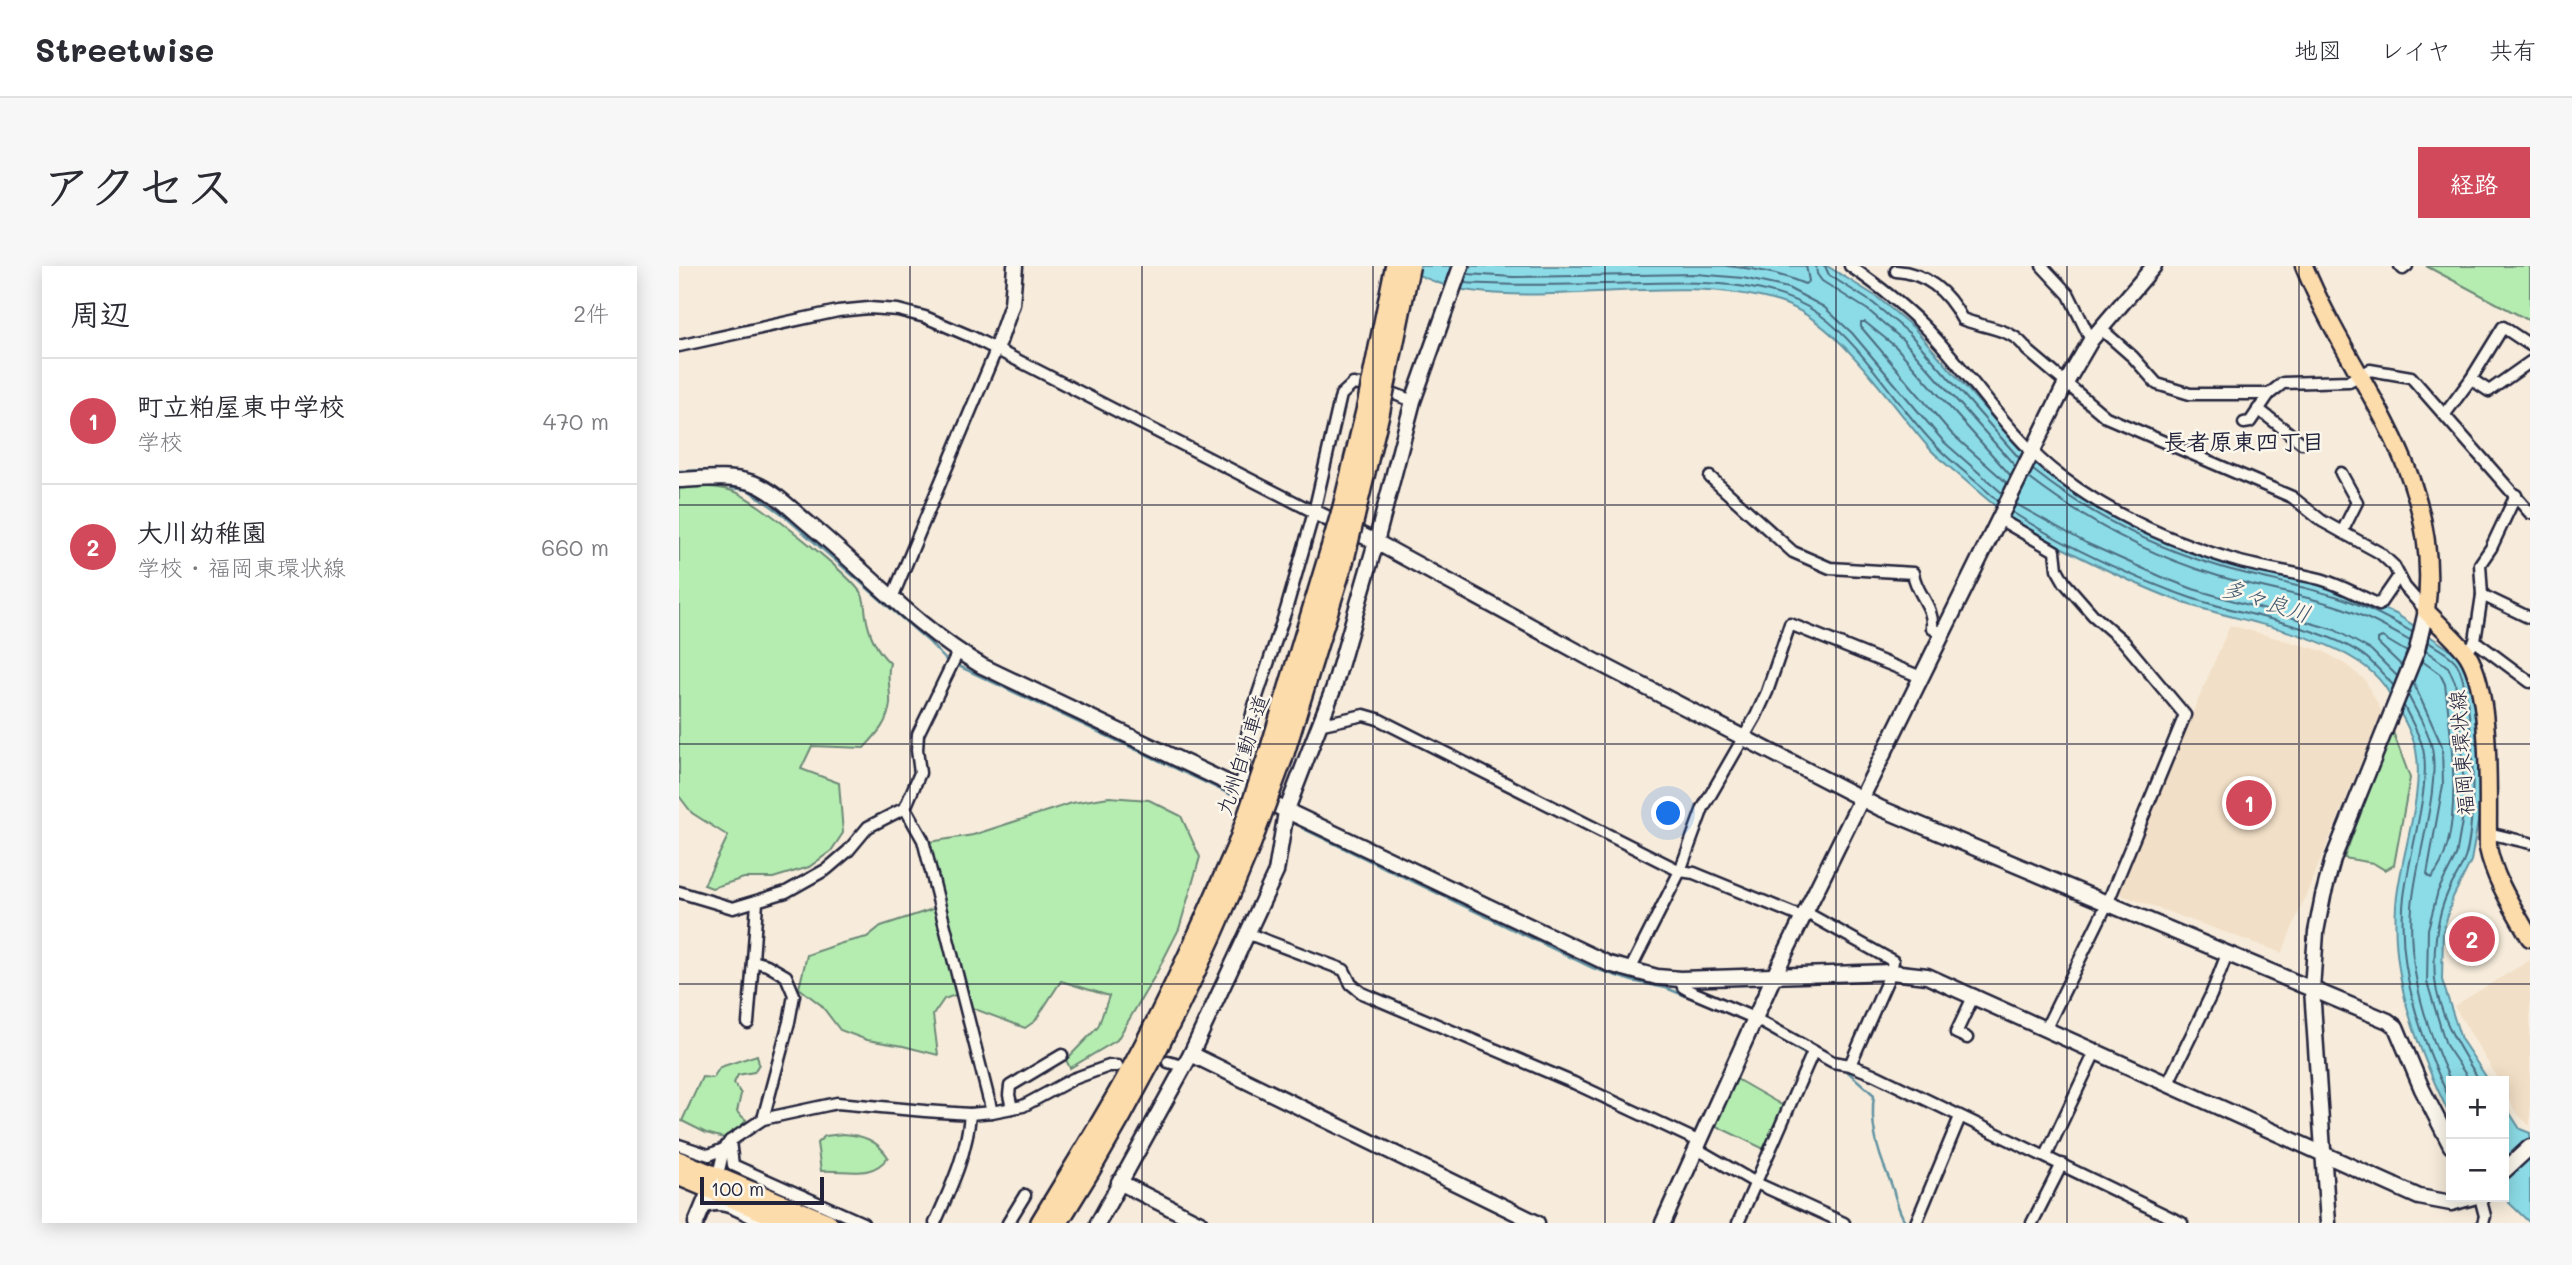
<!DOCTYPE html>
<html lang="ja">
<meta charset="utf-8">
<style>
body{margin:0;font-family:Mali,"Klee One",sans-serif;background:#f7f7f7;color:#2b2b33}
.controls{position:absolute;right:21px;bottom:21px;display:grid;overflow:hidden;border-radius:0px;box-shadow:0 4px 18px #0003}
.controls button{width:63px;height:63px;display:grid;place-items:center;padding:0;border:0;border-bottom:2px solid #e1e1e2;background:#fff;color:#2b2b33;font:35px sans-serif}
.scale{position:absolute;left:21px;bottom:18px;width:124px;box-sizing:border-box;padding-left:7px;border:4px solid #22223b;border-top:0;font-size:19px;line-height:24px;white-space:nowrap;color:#22223b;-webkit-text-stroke:5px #fbf7ec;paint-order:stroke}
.you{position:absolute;left:990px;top:548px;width:24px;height:24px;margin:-18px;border:5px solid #fff;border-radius:50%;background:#1a73e8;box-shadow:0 0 0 10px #1a73e833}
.badge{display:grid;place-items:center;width:46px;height:46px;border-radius:50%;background:#d1495b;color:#fff;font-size:23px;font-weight:700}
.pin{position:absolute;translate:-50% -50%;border:4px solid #fff;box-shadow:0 2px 7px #0006}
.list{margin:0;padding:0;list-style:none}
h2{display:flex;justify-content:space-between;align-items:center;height:91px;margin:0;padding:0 28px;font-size:30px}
h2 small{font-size:23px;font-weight:400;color:#7c7c81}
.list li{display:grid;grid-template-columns:46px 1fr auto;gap:21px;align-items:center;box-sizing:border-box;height:126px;padding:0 28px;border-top:2px solid #e1e1e2}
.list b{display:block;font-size:26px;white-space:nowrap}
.list p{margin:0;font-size:23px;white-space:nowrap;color:#7c7c81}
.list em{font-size:23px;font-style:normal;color:#7c7c81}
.map{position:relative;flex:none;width:1851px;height:957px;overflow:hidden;border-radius:0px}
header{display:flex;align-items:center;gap:42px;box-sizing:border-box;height:98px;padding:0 35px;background:#fff;border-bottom:2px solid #e1e1e2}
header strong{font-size:33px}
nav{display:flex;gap:38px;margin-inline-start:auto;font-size:24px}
.intro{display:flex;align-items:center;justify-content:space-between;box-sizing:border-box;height:168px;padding:0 42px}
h1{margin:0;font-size:49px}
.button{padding:18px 32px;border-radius:0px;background:#d1495b;color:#fff;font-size:24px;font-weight:700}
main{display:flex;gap:42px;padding:0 42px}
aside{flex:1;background:#fff;border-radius:0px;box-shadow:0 4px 18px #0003}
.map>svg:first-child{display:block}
.built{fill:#f2dfc7}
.green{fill:#b5edb1;stroke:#6c8876;stroke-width:2}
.water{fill:#8cdce7;stroke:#6292a2;stroke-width:2}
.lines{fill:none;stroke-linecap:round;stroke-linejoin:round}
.shore{stroke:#4c6c80;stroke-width:2}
.stream{stroke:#6292a2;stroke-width:2.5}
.street-casing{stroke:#22223b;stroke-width:15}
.secondary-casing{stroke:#22223b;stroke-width:19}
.primary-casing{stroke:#22223b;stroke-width:21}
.highway-casing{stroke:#22223b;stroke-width:23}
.street{stroke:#fbf7ec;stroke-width:10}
.secondary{stroke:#fbf7ec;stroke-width:14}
.primary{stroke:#fddcac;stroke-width:16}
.highway{stroke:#fddcac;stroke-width:18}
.highway-bridge-casing{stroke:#22223b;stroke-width:23;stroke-linecap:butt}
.highway-bridge{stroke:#fddcac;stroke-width:18}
.grid{fill:none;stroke:#22223b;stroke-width:2;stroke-opacity:0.55}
.labels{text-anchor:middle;stroke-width:5;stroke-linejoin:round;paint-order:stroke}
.street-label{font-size:21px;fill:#22223b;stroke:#fbf7ec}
.neighbourhood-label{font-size:23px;font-weight:bold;fill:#22223b;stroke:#fbf7ec}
.water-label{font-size:23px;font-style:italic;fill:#425a6f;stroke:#fbf7ec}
</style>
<header>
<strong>Streetwise</strong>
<nav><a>地図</a><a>レイヤ</a><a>共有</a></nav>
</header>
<div class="intro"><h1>アクセス</h1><a class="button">経路</a></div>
<main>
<aside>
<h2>周辺<small>2件</small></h2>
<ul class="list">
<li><span class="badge">1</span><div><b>町立粕屋東中学校</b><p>学校</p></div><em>470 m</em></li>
<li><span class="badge">2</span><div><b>大川幼稚園</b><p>学校 · 福岡東環状線</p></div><em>660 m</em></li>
</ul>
</aside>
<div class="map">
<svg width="1851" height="957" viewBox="0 0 1851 957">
<rect width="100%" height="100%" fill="#f7ecdb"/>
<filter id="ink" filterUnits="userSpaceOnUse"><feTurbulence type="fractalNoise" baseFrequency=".0143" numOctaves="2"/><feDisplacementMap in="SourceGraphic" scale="14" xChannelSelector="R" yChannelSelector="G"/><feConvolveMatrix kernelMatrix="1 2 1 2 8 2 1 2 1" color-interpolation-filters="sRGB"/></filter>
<g filter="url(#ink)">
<g class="built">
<polygon points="1551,359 1644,385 1666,398 1686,414 1703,446 1603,687 1437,627"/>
<polygon points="1851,694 1851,860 1837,847 1825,824 1825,815 1820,815 1775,740"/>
</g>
<g class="green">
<polygon points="1747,0 1851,0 1851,55"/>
<path d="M0,221C17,220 37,220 54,225C74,231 175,311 183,329C186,335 186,344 187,350C190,369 197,384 211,397C207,412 212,423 211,438C209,457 197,469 185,482L133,480L122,503L160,517L164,567L152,585L130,601L94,612H65L33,622L25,619L49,570L13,547L0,530Z"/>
<polygon points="1713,463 1731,512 1715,599 1706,604 1694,597 1665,592"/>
<polygon points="430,531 470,534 502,550 521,591 500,663 477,708 438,774 391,802 387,794 419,761 430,730 382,715 356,755 346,762 293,742 282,727 265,733 254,749 259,789 224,780 188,774 161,764 142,739 120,722 128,689 163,677 188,671 202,660 263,640 250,576 294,569 393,537"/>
<polygon points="78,789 80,798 75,806 59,809 55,817 62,828 58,846 67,854 60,864 45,872 27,867 3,855 23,811 34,812 41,801"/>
<polygon points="1054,811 1108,842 1087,884 1033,858"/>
<path d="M164,868C183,869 198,874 209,891C192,914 168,903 142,905L138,877L146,870Z"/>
</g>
<g class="water">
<path d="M718,0H1148L1198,31L1235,62L1340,182L1361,200L1440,253L1492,277L1661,324L1717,348L1782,391L1791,411L1796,446L1802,539L1792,595L1774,631L1764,666L1763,714L1782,773L1810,815H1772V852C1740,786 1712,716 1717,640C1720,593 1746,530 1737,484C1734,468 1719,442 1710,427C1678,369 1564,358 1505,337C1456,319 1408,295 1362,271C1327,252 1304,229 1274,204C1266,197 1258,191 1251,183C1212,139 1157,52 1100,36C998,6 888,40 785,24C762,20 740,9 718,0Z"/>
<polygon points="1825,838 1841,863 1851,867 1851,957 1824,931"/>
</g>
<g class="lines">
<g class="shore">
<path d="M1048,0C1074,2 1102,8 1126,18L1130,15L1127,0"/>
<polyline points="1137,0 1138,8 1143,15 1189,44 1224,74 1336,200"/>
<polyline points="1146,0 1150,9 1194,37 1230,67 1340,192"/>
<polyline points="788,8 834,11 1017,8 1064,12 1109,22 1145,41 1173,67 1265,176 1323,227"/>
<path d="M785,17C833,20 880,19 928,18C994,17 1083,8 1140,48C1185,80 1220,144 1260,183C1278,201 1300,217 1319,235"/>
<path d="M1354,204C1409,248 1474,281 1542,301C1580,312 1619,319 1656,330C1683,338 1709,352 1733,366"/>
<path d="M1350,212C1407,256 1470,289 1539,310C1577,321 1616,327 1654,339C1681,347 1707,361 1731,375"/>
<polyline points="1328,217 1273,168 1182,61 1182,56 1186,56 1217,81 1332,210"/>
<polyline points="1337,238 1407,277 1483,311 1514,323 1656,364 1692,384 1718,410"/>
<path d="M1333,246C1382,278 1456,313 1512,332C1561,348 1649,361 1688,392C1697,400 1706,410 1714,419"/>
<path d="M1749,376C1758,382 1773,389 1778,398C1796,431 1798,557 1786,592C1782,604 1774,615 1769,626C1757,652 1754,686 1756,714C1760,751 1782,785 1801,815"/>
<polyline points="1747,385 1769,401 1776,416 1780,448 1786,538 1777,590 1759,625 1749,663 1748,716 1767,779 1791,815"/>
<polyline points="1722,399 1699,377 1699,373 1703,371 1728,386"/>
<path d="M1734,416L1763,480L1764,519L1748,608L1752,612C1787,575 1772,466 1766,418L1761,408L1743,395"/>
<path d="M1729,429C1737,445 1747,461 1752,478C1763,519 1736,596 1733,641C1728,700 1747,763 1772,816"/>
<path d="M1725,440C1731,453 1739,466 1743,479C1755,518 1726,598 1724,642C1720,710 1743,775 1772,836"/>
</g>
<g class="stream">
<polyline points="0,205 37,204 40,208"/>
<polyline points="44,217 52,222 69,224 102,247 249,375 267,394 553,529"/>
<polyline points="623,562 914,702 953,715 987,722 1069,755"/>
<polyline points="1077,760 1129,790"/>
<polyline points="1135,793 1149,798"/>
<polyline points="1158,801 1182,808"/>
<path d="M1169,806L1195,829C1191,858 1198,884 1209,910C1217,927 1216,940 1227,957"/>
<polyline points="1226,829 1277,854"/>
<polyline points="1283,857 1327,877"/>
</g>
<g class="street-casing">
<g id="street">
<path d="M1171,0C1197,18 1223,38 1245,60C1293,108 1326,168 1381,210C1430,247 1489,274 1548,292C1578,302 1610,305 1641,313C1662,319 1681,330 1700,339L1720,310"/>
<polyline points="1363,0 1390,29 1412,74"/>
<polyline points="1721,0 1724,3 1728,0"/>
<path d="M1217,5C1247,7 1269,26 1283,53C1305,62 1335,62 1348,84L1427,151L1613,231L1643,255L1701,287L1715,300L1726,321L1747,345"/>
<polyline points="1421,62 1454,91 1478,118 1511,128 1590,128 1604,117 1670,115 1691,104 1732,111 1851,247"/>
<polyline points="0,80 159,45 190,42 219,44 246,51 293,71 635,246"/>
<polyline points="1792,113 1810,125 1851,96"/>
<polyline points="1579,143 1623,177"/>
<polyline points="1766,148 1792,113 1824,61 1851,79"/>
<polyline points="1565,157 1571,156 1590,128"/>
<polyline points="1662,207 1678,236 1663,266"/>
<path d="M1031,211L1114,286L1151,302L1234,307C1237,328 1255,339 1253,362L1263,369"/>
<polyline points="1322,254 1376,285 1378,303 1386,317 1414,349 1445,376 1506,449 1428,638 1367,762"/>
<polyline points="1803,329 1851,352"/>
<polyline points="213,332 317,84"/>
<polyline points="1796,375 1851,416"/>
<polyline points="1787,388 1796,375 1803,329 1801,298 1812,282 1837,229"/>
<polyline points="639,459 685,449 699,453 1001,605 1015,607 1125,652"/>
<polyline points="561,521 565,506 565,481 575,440 607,344 635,246 662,129 674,118 700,122 734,135"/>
<polyline points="226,542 244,574 313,846"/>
<polyline points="1809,567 1851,577"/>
<polyline points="0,626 54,642 107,626 148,603 169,585 189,561 226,542 241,507 238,484 239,468 279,386"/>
<polyline points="78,636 74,695 88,699 107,710 115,729 110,756 84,853"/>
<polyline points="1126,646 1214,695 1212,706 1171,799"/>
<polyline points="570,668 665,704 672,718 683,727 895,817 1021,876"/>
<polyline points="951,704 1001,605 1024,542 1077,450 1088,426 1111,358 1242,411"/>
<polyline points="1001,713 1004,721 1011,725 1075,752 1154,796 1171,799 1194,808 1503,957"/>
<polyline points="69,757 74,695"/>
<polyline points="1288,772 1277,767 1295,729"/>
<polyline points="489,796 504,800"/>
<polyline points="1489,817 1532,729 1548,688"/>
<polyline points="333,842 330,829 331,820 383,789"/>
<polyline points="51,875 54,899 184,957"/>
<polyline points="0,879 30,889 45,883"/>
<polyline points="1018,883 1077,917 1165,957"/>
<polyline points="1367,890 1417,784"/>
<polyline points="39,909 45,883 51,875 84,853 158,837 246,845 291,848 313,846 344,840 394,813 430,800 438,800"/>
<polyline points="1801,931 1806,950 1804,957"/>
<path d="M24,943C43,931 65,949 84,957"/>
<path d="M256,957C272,921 288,888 291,848"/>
<polyline points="329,957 346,929"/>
<polyline points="1059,957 1134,786"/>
<polyline points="1237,957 1281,851"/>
<polyline points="1353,957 1383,898"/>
</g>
</g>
<g class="secondary-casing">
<g id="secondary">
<polyline points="317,84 333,38 336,0"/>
<path d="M0,214C24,213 51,209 74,217C95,225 113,244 130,258C188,306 238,362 303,400L930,698L978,711L1001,713L1212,706L1248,710L1740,931L1772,937L1794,931"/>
<polyline points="635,246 697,276 916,395 1201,542 1709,755 1717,761 1743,823 1772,880"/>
<polyline points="512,788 858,957"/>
<polyline points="1825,905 1851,881"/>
<polyline points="440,916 521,957"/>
<polyline points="17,957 34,916"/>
<polyline points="419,957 512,788 597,606 607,546 655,421 697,276 734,135 782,0"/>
<polyline points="984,957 1095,710 1387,117 1412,74 1475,0"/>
<polyline points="1649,957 1633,723 1637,666 1644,630 1654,593 1738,384 1747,345"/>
</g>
</g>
<g class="primary-casing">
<path id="primary" d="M1625,0C1673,119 1765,205 1747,345C1760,359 1777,373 1788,388C1814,428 1808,533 1809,582C1816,615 1835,643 1851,672"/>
</g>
<g class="highway-casing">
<g id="highway">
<polyline points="663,243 687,143"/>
<polyline points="676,250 701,146"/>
<polyline points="590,486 651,284"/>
<polyline points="604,492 666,291"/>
<polyline points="0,895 149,957"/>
<polyline points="0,910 112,957"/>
<path d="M361,957C389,910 419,863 446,814C489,737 524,657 559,577"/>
<path d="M379,957C455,837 518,712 571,581"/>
</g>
</g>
<use href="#street" class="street"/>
<use href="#secondary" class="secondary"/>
<use href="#primary" class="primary"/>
<use href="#highway" class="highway"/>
<g class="highway-bridge-casing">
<g id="highway-bridge">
<polyline points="687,143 716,0"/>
<polyline points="701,146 731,0"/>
<polyline points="651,284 663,243"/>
<polyline points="666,291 676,250"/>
<polyline points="559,577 590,486"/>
<polyline points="571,581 604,492"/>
</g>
</g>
<use href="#highway-bridge" class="highway-bridge"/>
</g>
</g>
<path class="grid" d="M231,0V957M463,0V957M694,0V957M926,0V957M1157,0V957M1388,0V957M1620,0V957M0,239H1851M0,478H1851M0,718H1851"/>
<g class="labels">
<g class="street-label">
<text transform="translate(1783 487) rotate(-94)" y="7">福岡東環状線</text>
<text transform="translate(564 489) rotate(-72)" y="7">九州自動車道</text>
</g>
<g class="neighbourhood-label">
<text x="1565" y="184">長者原東四丁目</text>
</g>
<g class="water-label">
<text transform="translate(1587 335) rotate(18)" y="8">多々良川</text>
</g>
</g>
</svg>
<div class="controls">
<button>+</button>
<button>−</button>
</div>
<div class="scale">100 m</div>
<div class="you"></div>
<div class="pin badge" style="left:1570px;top:537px">1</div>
<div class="pin badge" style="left:1793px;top:673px">2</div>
</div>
</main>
